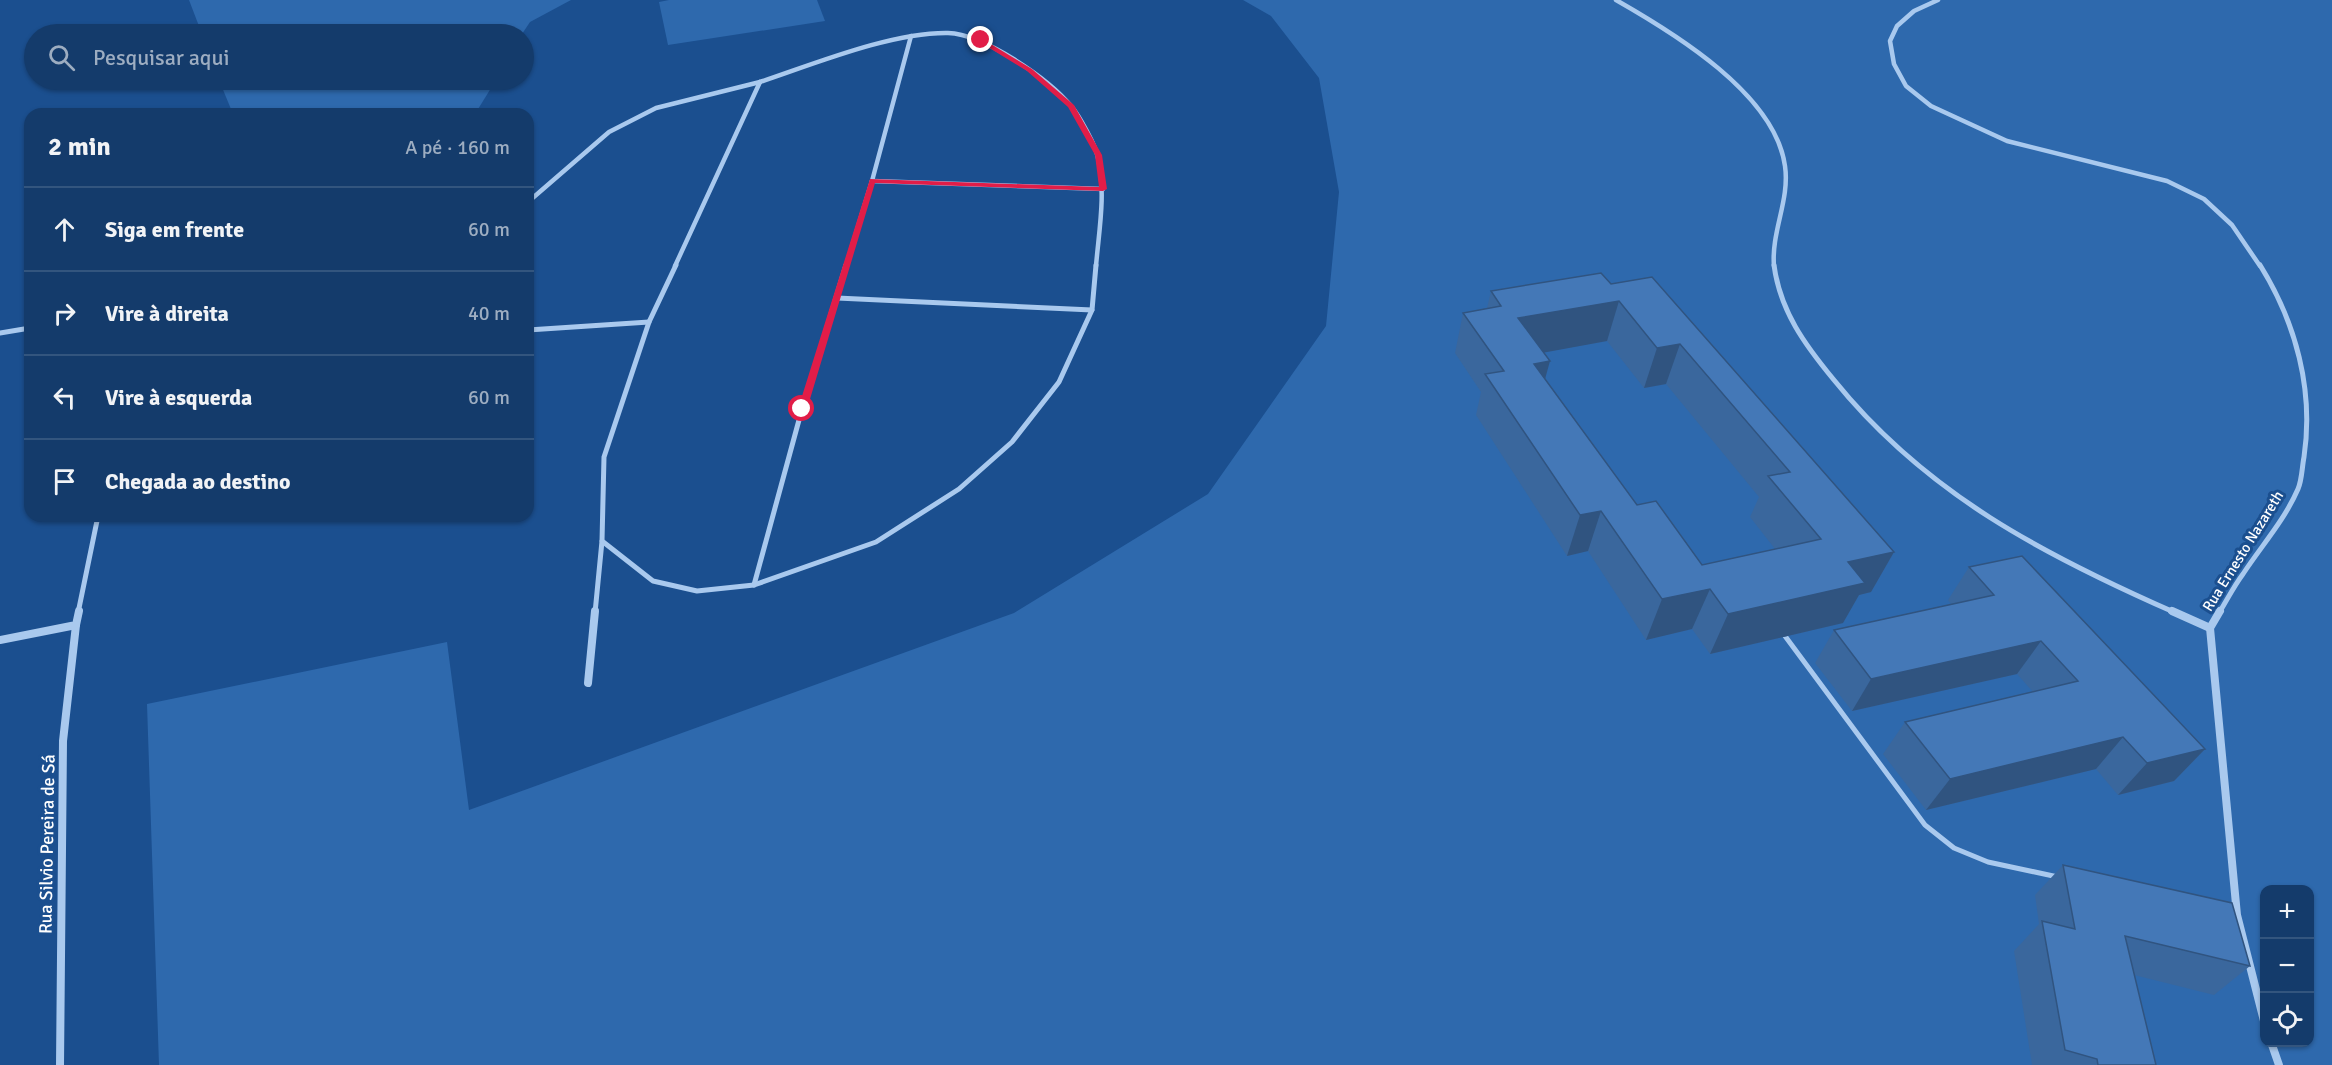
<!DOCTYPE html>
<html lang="pt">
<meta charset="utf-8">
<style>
body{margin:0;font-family:Signika,sans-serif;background:#1d4271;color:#f1f3f6}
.controls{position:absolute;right:18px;bottom:18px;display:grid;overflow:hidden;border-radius:12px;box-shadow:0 2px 4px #0004}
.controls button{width:54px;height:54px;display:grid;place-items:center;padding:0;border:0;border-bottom:2px solid #33557e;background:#143b6b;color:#f1f3f6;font:30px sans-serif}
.stop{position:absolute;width:18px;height:18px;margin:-14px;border:4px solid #e11d48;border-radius:50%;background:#fff}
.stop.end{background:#e11d48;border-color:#fff;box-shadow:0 2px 6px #0008}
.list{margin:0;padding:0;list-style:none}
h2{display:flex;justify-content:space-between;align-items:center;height:78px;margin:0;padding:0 24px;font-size:26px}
h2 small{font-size:20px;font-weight:400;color:#9dadc1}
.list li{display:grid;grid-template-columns:39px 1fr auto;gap:18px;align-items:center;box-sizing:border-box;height:84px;padding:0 24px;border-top:2px solid #33557e}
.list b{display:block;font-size:22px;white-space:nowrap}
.list em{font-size:20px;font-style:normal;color:#9dadc1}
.icon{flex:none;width:33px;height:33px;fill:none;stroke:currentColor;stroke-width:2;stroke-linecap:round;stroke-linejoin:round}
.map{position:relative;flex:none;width:2332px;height:1065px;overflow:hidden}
.search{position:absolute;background:#143b6b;box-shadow:0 2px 4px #0004;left:24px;top:24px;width:510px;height:66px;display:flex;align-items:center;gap:15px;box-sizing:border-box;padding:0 21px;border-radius:33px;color:#9dadc1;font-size:22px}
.panel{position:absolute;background:#143b6b;box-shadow:0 2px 4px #0004;left:24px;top:108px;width:510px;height:414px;border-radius:18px}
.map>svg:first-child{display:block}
.green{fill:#2e69ad;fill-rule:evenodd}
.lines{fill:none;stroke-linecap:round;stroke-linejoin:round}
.service{stroke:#a9c9ee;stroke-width:5}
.minor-far2{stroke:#a9c9ee;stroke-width:4.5}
.minor-far1{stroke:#a9c9ee;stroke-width:5}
.minor{stroke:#a9c9ee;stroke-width:8}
.wall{fill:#3a679d;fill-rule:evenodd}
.shaded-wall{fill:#305480}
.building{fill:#4478b7;stroke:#305480;stroke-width:1.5;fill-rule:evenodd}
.route{fill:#e11d48}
.labels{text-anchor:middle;stroke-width:6;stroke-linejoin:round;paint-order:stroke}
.street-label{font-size:15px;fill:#fff;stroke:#1b4f8f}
.near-street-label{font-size:18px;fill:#fff;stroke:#1b4f8f}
</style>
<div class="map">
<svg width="2332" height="1065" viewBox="0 0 2332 1065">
<rect width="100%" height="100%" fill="#1b4f8f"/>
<g class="green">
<polygon points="189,0 571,0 530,22 522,34 202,34"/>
<polygon points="669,0 817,0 825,21 668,45 659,2"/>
<path d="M1243,0H2332V1065H159L147,704L447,642L469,810L1014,613L1208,494L1326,326L1339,192L1319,78L1271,16ZM2264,890H2310V1042H2264Z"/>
<polygon points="219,80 496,80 475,114 233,114"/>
</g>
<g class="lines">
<polyline class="service" points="1785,636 1925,825 1954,848 1988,862 2058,877"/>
<g class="minor-far2">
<path d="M1616,0C1674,33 1775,94 1785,166C1790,200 1771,232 1774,266"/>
<polyline points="1938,0 1914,11 1897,26 1890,41 1894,64 1906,86 1931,106 2007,141 2167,181 2204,199 2232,225 2260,266"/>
<path d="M760,82C814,64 892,32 948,33C984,34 1049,79 1071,106C1079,115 1096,146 1098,158C1106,194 1099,230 1096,266"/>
<polyline points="872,181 1103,189"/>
<polyline points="528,202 609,132 656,108 760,82"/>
<polyline points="675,266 760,82"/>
<polyline points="846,266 872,181 911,36"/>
</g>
<g class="minor-far1">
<polyline points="676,265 649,322 604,457 602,541 653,581 697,591 754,585 876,542 959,489 1012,442 1059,382 1092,310 1096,265"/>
<path d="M1774,265C1780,311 1805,345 1834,380C1926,494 2044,555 2176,613"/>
<polyline points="837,298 1092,310"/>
<polyline points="528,330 649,322"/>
<polyline points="0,333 30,328"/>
<polyline points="754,585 802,409 846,265"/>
<polyline points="78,613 98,516"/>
<polyline points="595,613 602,541"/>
<path d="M2219,613C2227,600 2234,586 2243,574C2262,545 2284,521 2298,489C2302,480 2302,467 2304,457C2314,390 2296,323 2260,265"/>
</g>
<g class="minor">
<polyline points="2172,611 2210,628"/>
<polyline points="2220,611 2210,628 2237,915 2264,1021"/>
<polyline points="0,640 76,625 79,611"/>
<polyline points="588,683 595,611"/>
<polyline points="2271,1042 2279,1065"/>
<polyline points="60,1065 63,741 76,625"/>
</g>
</g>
<g class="wall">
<path d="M1652,277L1894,552L1871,592L1859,595L1843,623L1710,654L1692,629L1646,640L1588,551L1567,556L1476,415L1481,392L1455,353L1463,313L1487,308L1491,291L1611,284ZM1607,341L1644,388L1666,384L1759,497L1750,517L1775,549L1702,565L1637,505L1545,379L1544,352Z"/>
<polygon points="1969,567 2205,749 2174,781 2118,795 2096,769 1926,810 1883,754 1905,722 2033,692 2017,674 1852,711 1815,663 1834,630 1951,604 1948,600"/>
<polygon points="2063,865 2250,966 2214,995 2134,975 2156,1065 2032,1065 2014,951 2039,924 2035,895"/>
</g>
<g class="shaded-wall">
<polygon points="1619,301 1607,341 1509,359 1518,318"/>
<polygon points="1680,344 1666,384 1644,388 1657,348"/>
<polygon points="1550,361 1539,401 1534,364"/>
<polygon points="1601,511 1588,551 1567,556 1580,515"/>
<polygon points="1894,552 1871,592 1859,595 1843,623 1710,654 1728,614 1848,562"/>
<polygon points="1710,589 1692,629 1646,640 1662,599"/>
<polygon points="2041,641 2017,674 1852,711 1871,679"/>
<polygon points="2123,737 2096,769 1926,810 1950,779"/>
<polygon points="2205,749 2174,781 2118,795 2147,763"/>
</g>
<g class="building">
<path d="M1601,273L1611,284L1652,277L1894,552L1848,562L1865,583L1728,614L1710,589L1662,599L1601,511L1580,515L1485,374L1504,371L1463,313L1501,306L1491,291ZM1619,301L1657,348L1680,344L1790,472L1768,476L1821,539L1702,565L1656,501L1637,505L1534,364L1550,361L1518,318Z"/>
<polygon points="2022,556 2205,749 2147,763 2123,737 1950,779 1905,722 2078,681 2041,641 1871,679 1834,630 1994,595 1969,567"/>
<polygon points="2063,865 2232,903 2250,966 2125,936 2156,1065 2098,1065 2097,1059 2065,1050 2042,921 2075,929"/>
</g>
<polygon class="route" points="981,38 1032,69 1074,105 1102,155 1107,189 1103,191 875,183 807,409 799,411 798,409 870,179 1099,187 1095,155 1068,107 1027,71 978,41"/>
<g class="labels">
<g class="street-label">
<text transform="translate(2243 551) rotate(-58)" y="5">Rua Ernesto Nazareth</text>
</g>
<g class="near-street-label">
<text transform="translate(47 844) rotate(-89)" y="6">Rua Silvio Pereira de Sá</text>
</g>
</g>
</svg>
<div class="controls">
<button>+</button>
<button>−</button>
<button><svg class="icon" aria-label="locate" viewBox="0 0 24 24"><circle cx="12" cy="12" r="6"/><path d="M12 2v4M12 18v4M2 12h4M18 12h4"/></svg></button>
</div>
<div class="stop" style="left:802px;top:409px"></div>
<div class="stop end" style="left:981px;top:40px"></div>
<div class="search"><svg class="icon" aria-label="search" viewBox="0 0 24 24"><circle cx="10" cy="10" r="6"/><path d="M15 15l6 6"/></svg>Pesquisar aqui</div>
<section class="panel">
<h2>2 min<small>A pé · 160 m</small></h2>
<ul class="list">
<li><svg class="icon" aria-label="ahead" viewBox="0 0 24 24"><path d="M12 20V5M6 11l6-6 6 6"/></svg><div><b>Siga em frente</b></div><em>60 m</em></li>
<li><svg class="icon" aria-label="right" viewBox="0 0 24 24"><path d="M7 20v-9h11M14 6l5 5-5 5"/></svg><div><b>Vire à direita</b></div><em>40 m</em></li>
<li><svg class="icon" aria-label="left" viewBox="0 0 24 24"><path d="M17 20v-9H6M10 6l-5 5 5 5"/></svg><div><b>Vire à esquerda</b></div><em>60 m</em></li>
<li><svg class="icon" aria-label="arrive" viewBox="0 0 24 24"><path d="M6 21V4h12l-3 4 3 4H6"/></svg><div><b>Chegada ao destino</b></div></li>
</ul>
</section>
</div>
